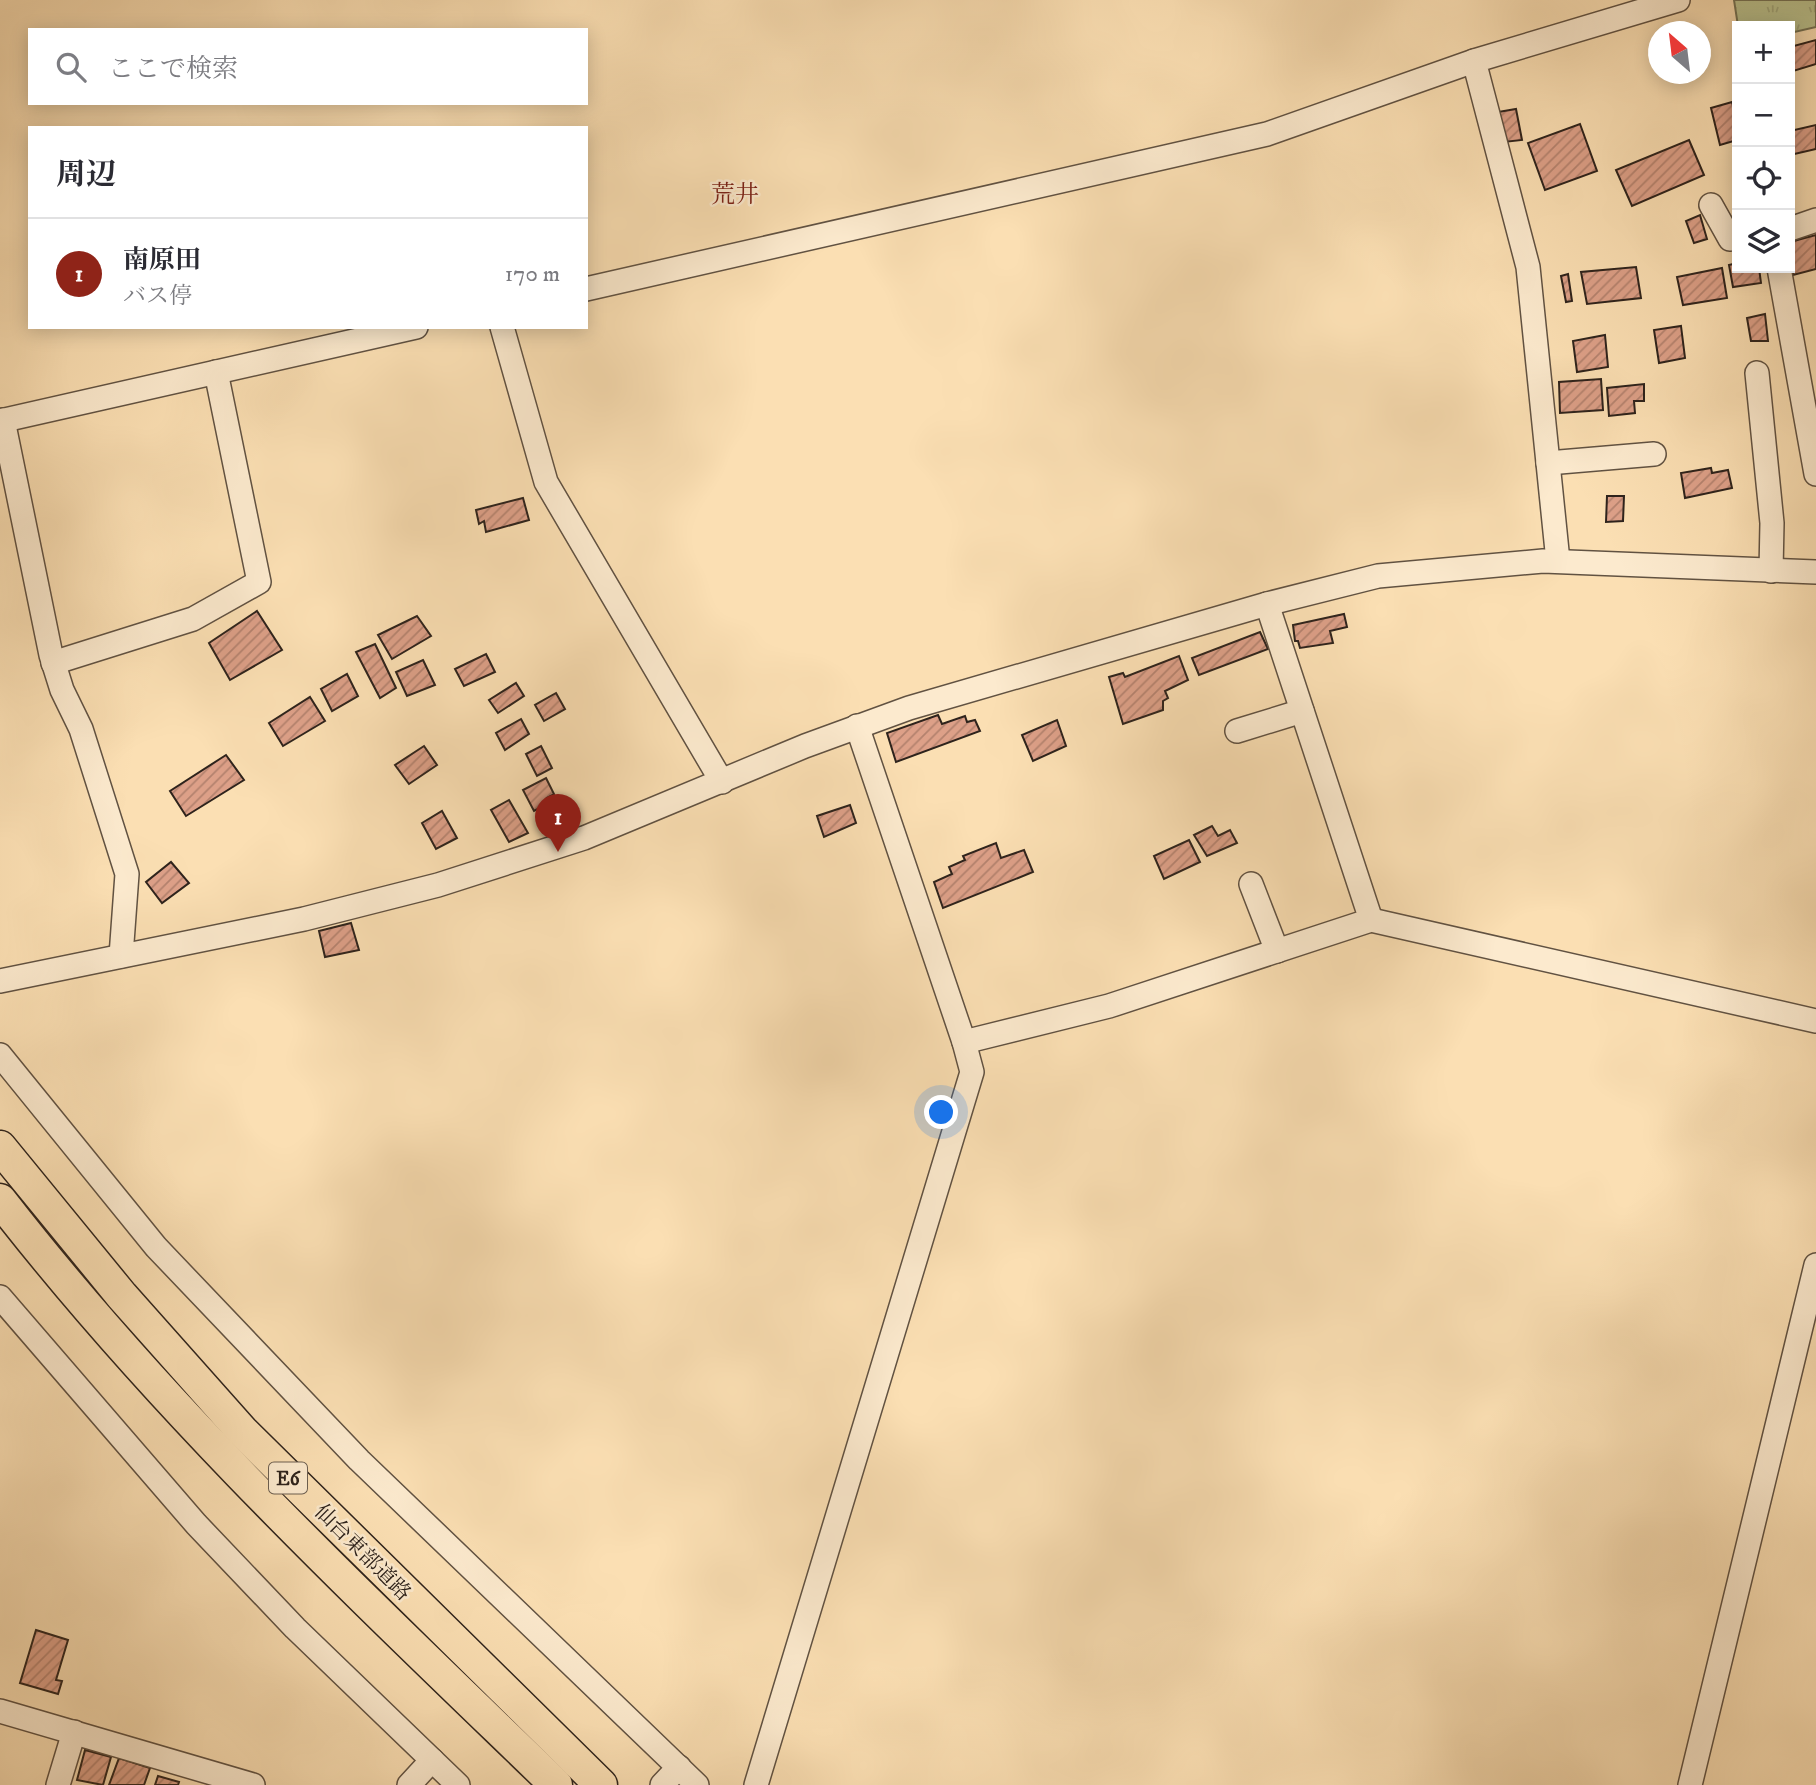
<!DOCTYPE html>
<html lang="ja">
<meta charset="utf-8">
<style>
body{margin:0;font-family:"IM FELL DW Pica","Noto Serif JP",serif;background:#f7f7f7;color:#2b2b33}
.controls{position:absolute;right:21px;top:21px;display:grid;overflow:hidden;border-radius:0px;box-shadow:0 4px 18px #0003}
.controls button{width:63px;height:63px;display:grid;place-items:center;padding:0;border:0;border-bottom:2px solid #e1e1e2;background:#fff;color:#2b2b33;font:35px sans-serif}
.compass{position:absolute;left:1648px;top:21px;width:63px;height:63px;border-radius:50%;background:#fff;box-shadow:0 4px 18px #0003;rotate:332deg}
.you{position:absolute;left:942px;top:1113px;width:24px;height:24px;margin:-18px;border:5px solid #fff;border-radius:50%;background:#1a73e8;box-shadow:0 0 0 10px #1a73e833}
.badge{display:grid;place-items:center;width:46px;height:46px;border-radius:50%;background:#8f2418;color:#fff;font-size:23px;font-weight:700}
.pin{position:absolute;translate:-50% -58px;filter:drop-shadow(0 2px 4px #0008)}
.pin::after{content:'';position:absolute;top:37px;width:24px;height:21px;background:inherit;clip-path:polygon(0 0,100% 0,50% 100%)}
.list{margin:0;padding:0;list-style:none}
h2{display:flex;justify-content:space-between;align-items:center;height:91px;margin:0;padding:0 28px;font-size:30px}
h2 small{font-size:23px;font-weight:400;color:#7c7c81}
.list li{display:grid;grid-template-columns:46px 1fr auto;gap:21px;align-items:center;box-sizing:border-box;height:112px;padding:0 28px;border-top:2px solid #e1e1e2}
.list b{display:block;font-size:26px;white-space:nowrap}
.list p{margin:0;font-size:23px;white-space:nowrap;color:#7c7c81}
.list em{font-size:23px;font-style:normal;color:#7c7c81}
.icon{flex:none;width:38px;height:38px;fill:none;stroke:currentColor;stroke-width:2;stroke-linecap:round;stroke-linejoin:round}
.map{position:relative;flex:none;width:1816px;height:1785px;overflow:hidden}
.search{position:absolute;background:#fff;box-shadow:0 4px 18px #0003;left:28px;top:28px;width:560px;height:77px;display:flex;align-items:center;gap:18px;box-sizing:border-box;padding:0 24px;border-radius:0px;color:#7c7c81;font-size:26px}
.panel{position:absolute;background:#fff;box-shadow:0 4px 18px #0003;left:28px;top:126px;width:560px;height:203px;border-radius:0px}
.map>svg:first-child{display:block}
.grass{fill:url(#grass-tufts);stroke:#747356;stroke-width:2}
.building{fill:url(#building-hatch);stroke:#2e231c;stroke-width:2}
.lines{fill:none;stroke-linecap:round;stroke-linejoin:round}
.minor-casing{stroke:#615242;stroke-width:26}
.highway-casing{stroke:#2e231c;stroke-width:35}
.minor{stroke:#fceace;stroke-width:23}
.highway{stroke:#fbdfb3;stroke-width:32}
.labels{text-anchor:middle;stroke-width:5;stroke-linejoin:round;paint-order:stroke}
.shield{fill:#fceace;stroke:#6c5f51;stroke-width:2}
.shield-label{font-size:19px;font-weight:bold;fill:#2e231c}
.street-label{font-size:21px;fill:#2e231c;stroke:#fceace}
.quarter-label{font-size:24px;fill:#7a1f14;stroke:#fceace}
</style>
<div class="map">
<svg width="1816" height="1785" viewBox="0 0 1816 1785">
<defs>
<pattern id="grass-tufts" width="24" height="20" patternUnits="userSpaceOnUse" patternTransform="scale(1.75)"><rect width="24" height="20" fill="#bac390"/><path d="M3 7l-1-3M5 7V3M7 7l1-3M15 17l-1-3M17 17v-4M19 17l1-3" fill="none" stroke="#a0a77c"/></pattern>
<pattern id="building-hatch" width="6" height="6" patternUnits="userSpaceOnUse" patternTransform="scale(1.75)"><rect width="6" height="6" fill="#dda088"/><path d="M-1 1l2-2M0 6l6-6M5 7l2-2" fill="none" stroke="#b4826e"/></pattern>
</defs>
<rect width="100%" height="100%" fill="#fbdfb3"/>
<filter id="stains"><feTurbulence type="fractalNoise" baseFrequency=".00286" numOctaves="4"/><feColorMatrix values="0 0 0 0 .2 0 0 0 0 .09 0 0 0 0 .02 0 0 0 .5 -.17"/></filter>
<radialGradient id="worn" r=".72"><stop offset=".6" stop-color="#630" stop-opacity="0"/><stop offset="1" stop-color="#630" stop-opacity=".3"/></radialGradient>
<polygon class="grass" points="1734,0 1816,0 1816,27 1790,33 1790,26 1738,26"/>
<g class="building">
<polygon points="1816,40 1816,64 1790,72 1790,47"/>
<polygon points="1732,102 1737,121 1737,140 1720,145 1711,108"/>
<polygon points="1516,109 1522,140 1504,142 1498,112"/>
<polygon points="1580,124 1597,171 1545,190 1528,143"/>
<polygon points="1816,125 1816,149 1790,155 1790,131"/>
<polygon points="1689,140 1704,175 1632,206 1616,170"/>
<polygon points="1700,215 1707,239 1694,243 1686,221"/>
<polygon points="1816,235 1816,269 1793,275 1790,242"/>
<polygon points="1737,263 1737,268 1759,268 1761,283 1733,287 1729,265"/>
<polygon points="1636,267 1641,298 1587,304 1581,272"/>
<polygon points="1722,268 1727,298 1683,305 1677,277"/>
<polygon points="1568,274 1572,301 1566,302 1561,276"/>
<polygon points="1765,314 1768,341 1751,341 1747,318"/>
<polygon points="1681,326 1685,358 1659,363 1654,330"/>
<polygon points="1605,335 1608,367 1577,372 1573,341"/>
<polygon points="1601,379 1603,410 1560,413 1559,382"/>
<polygon points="1644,384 1644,401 1634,401 1635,413 1609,416 1607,388"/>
<polygon points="1711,468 1712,473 1728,470 1732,488 1685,498 1681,473"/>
<polygon points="1607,496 1624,496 1623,521 1606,522"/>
<polygon points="523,498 529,520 486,532 484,521 479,524 476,510"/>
<polygon points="257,611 282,650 230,680 209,643"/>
<polygon points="1344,614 1347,627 1330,631 1333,643 1300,648 1298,641 1295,641 1293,625"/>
<polygon points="417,616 431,636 392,659 378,635"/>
<polygon points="1260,632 1268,649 1199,675 1192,658"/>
<polygon points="375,644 396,688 380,698 356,652"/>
<polygon points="486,654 495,672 464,686 455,669"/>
<polygon points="1179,656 1188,680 1165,691 1168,698 1163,701 1163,710 1123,724 1109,677 1123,673 1125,677"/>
<polygon points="423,660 435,685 407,696 396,672"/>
<polygon points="347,674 358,696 332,711 321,689"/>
<polygon points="516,683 524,696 498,713 489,700"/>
<polygon points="556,693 565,709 544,721 535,705"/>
<polygon points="310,697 325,721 283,746 269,723"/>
<polygon points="938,715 942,724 965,716 967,722 975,720 980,731 896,762 887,733"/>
<polygon points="521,719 529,734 505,750 496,733"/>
<polygon points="1057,720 1066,746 1033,761 1022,735"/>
<polygon points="424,746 437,765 409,784 395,765"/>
<polygon points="541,746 552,768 537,776 526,754"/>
<polygon points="226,755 244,780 186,816 170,791"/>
<polygon points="546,778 554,794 547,798 549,803 534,811 523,790"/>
<polygon points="509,800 528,833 509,842 491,810"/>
<polygon points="850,805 856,823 824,837 817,816"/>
<polygon points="442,811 457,838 436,849 422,823"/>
<polygon points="1212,826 1218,836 1230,830 1237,843 1207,856 1194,835"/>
<polygon points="1189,840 1200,862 1164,879 1154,856"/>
<polygon points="996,843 1001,858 1024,850 1033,872 943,908 934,882 952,874 949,867 965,860 963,856"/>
<polygon points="171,862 189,883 162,903 146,882"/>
<polygon points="351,923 359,950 325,957 319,931"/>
<polygon points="36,1630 68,1640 56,1680 62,1681 58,1694 20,1683"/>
<polygon points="85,1750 111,1757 103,1785 77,1780"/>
<polygon points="119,1758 150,1768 144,1785 109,1785"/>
<polygon points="158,1776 179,1782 178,1785 155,1785"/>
</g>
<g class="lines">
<g class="minor-casing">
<g id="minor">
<polyline points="1711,205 1730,239 1737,238"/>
<polyline points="1790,229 1816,220"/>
<polyline points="1779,268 1816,474"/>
<polyline points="586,289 1267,134 1474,61"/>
<polyline points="502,327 546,482 722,782"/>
<polyline points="1757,373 1772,523 1771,571"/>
<polyline points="3,420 51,655 62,690 81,729 127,874 121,956"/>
<polyline points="0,421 416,327"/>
<polyline points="1548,463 1654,454"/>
<polyline points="1558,561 1528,267 1474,61 1678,0"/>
<polyline points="53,663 193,619 259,582 216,372"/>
<polyline points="857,726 964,1042 1109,1006 1371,920 1267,604"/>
<polyline points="1237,731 1302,711"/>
<polyline points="1251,884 1277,951"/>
<polyline points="1371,920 1816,1021"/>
<polyline points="0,981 304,919 438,885 584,838 805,746 909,708 1267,604 1378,576 1543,561 1816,572"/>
<polyline points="0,1055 156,1247 359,1460 697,1785"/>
<polyline points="0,1297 196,1524 295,1628 458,1785"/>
<polyline points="0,1711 253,1785"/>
<polyline points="58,1785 74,1732"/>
<polyline points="409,1785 432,1760"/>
<polyline points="662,1785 679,1767"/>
<polyline points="756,1785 972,1072 964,1042"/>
<polyline points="1690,1785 1816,1265"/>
</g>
</g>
<g class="highway-casing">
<g id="highway">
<polyline points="0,1147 122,1296 242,1431 601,1785"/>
<path d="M0,1200C165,1413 363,1598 556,1785"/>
</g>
</g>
<use href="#minor" class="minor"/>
<use href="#highway" class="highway"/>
</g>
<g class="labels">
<rect class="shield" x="269" y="1462.5" width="38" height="31" rx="5"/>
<g class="shield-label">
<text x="288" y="1485">E6</text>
</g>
<g class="street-label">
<text transform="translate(363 1552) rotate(45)" y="7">仙台東部道路</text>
</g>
<g class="quarter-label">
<text x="735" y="202">荒井</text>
</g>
</g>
<rect width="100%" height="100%" filter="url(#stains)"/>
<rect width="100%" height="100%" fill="url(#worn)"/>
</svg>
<div class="controls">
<button>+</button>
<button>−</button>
<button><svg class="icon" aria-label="locate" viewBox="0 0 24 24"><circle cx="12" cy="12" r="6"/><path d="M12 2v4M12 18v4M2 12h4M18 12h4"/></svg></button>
<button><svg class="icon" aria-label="layers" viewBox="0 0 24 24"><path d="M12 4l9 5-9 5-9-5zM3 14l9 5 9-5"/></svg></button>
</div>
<svg class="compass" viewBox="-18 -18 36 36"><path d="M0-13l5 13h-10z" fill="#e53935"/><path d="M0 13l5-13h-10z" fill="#7c7c81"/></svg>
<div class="you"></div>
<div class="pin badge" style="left:558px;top:852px">1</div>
<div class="search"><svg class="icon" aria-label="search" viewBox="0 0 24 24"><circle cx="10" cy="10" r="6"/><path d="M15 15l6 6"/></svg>ここで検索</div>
<section class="panel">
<h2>周辺<small></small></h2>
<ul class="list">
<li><span class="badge">1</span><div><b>南原田</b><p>バス停</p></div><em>170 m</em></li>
</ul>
</section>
</div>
